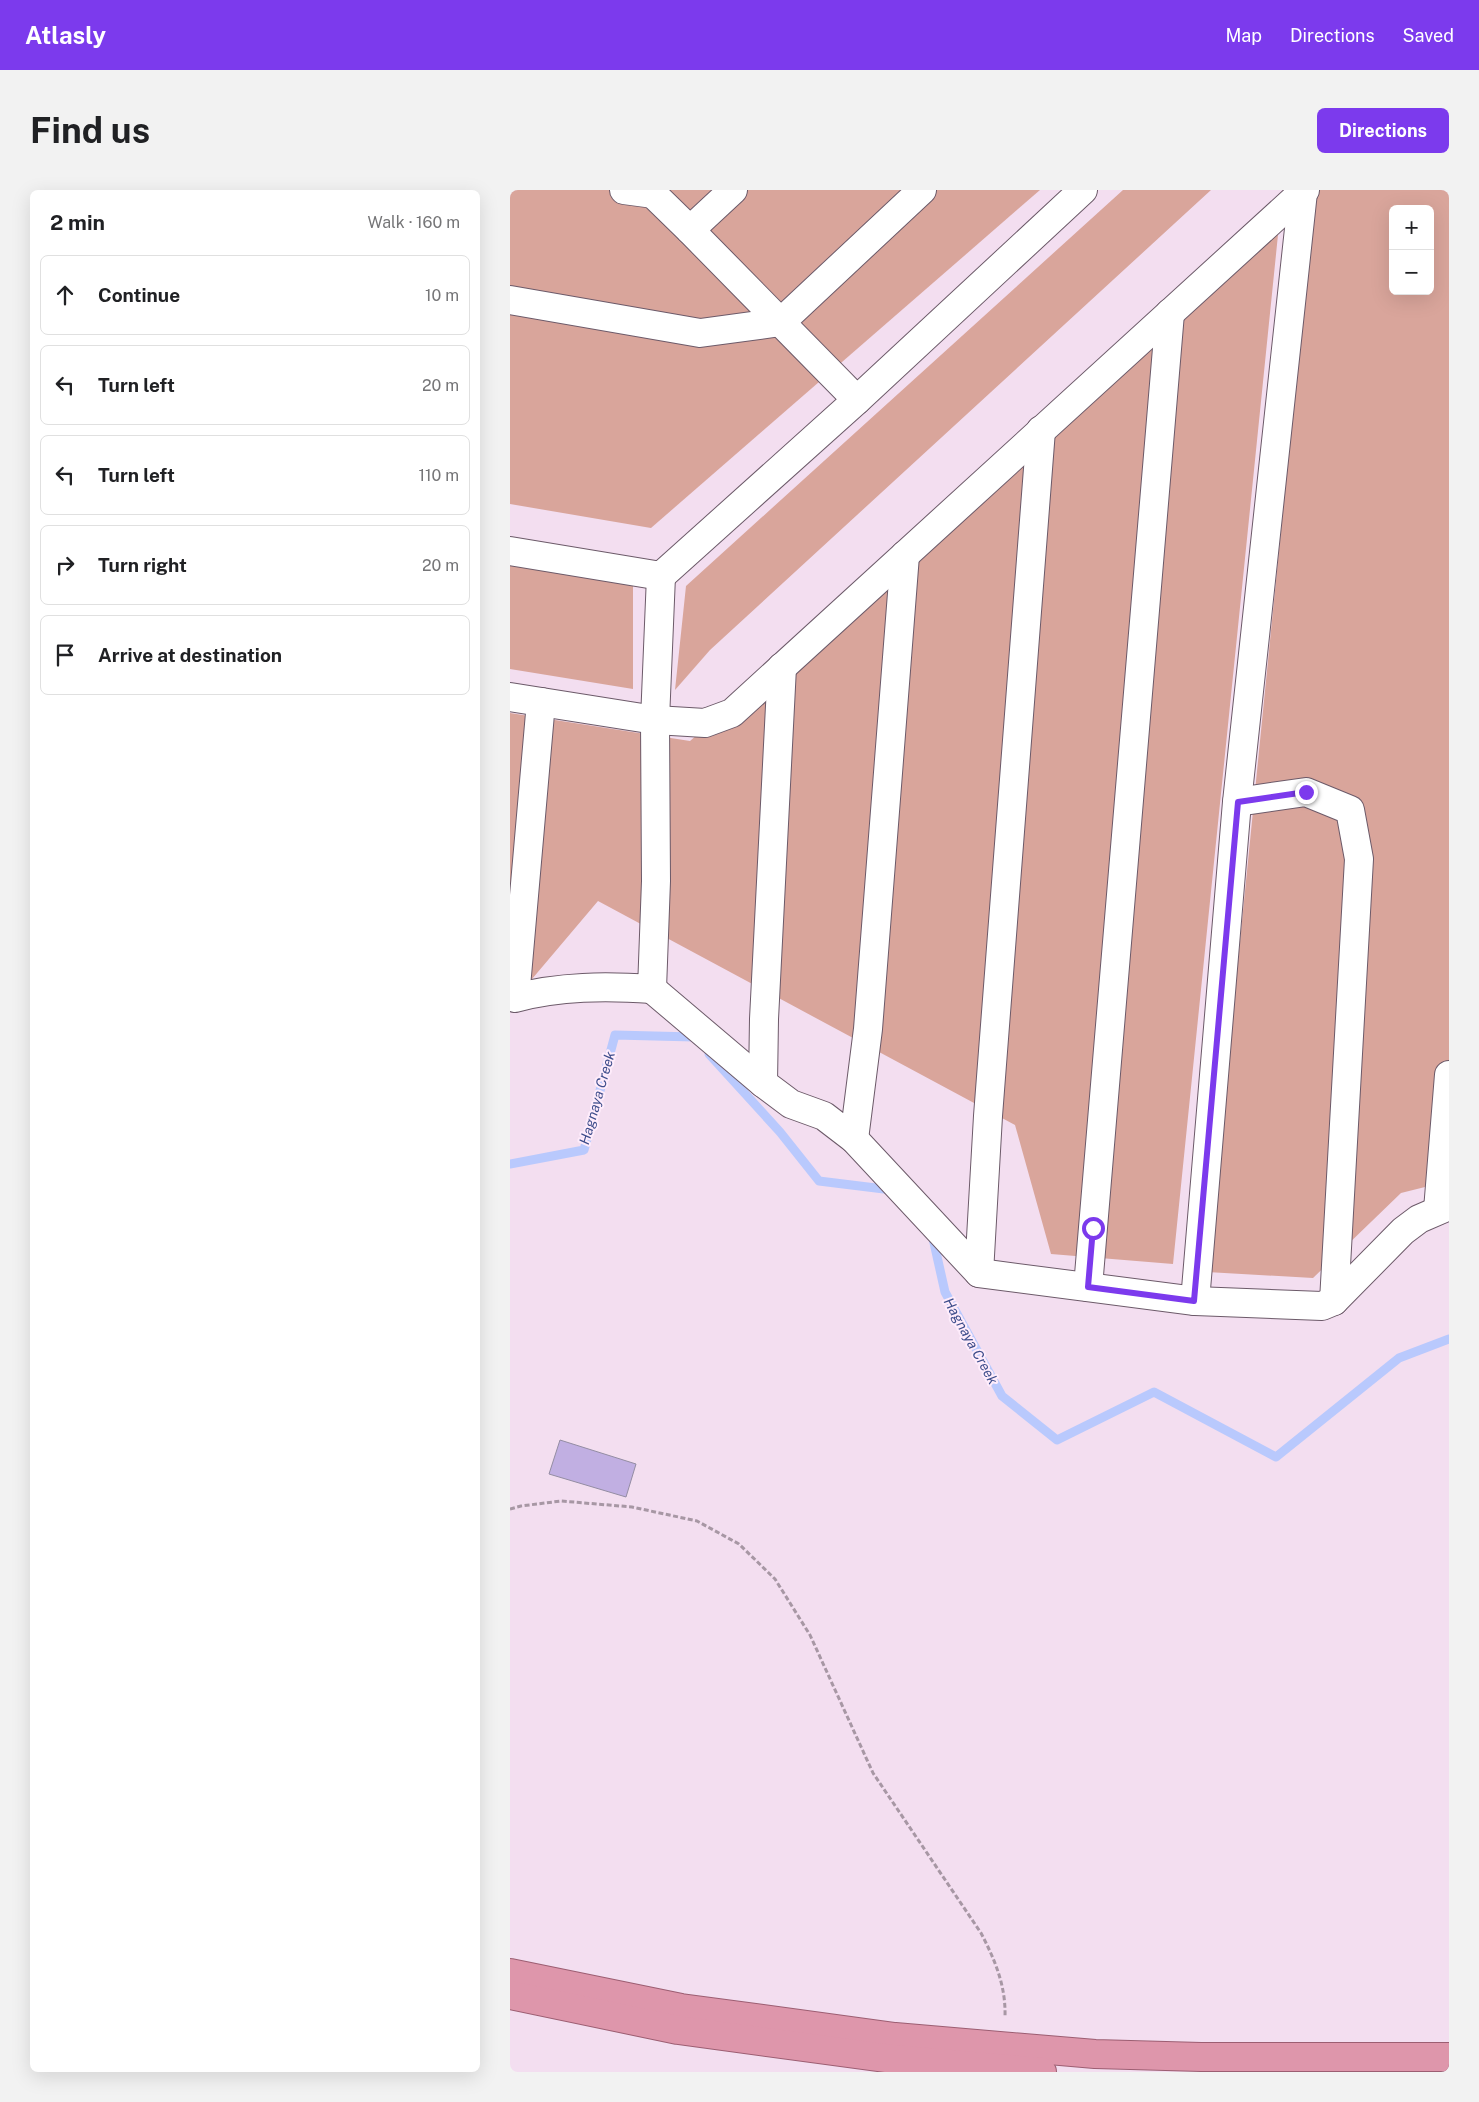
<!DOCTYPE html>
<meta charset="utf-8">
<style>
body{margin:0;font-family:"Public Sans",sans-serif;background:#f2f2f2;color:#202124}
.controls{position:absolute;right:15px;top:15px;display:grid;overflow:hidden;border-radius:8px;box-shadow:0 5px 20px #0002}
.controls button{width:45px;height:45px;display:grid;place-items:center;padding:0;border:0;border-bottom:1px solid #e0e0e0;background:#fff;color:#202124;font:25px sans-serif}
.stop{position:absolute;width:15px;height:15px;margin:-11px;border:4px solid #7c3aed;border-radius:50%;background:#fff}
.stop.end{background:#7c3aed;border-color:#fff;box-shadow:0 1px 5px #0008}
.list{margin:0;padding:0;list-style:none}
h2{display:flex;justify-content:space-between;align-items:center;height:65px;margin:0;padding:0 20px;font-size:21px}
h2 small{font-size:16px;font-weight:400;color:#757577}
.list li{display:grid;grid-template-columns:32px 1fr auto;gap:15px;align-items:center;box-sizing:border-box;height:80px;margin:0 10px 10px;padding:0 10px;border:1px solid #e0e0e0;border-radius:8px}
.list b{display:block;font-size:19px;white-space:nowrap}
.list em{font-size:16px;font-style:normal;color:#757577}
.icon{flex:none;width:28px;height:28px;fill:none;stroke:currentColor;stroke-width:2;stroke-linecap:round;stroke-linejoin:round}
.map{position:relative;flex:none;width:939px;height:1882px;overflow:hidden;border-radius:8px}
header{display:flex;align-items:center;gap:30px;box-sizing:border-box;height:70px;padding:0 25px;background:#7c3aed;color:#fff}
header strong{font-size:24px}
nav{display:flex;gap:28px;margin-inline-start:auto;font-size:18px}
.intro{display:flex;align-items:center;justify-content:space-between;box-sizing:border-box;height:120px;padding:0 30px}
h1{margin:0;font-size:35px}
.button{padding:12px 22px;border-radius:8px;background:#7c3aed;color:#fff;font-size:18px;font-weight:700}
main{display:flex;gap:30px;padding:0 30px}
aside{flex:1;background:#fff;border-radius:8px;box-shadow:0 5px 20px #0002}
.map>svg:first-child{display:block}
.green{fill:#d9a59b;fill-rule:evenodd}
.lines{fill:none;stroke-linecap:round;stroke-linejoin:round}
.stream{stroke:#b9c9fd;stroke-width:9}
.building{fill:#c1afe2;stroke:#948da3}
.minor-casing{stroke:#6c5a69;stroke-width:30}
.trunk-casing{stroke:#9c5e72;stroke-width:30}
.path{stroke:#a797a4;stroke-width:3;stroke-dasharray:5 2.5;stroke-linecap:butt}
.minor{stroke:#fff;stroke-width:28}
.trunk{stroke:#de96ab;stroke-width:28}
.route{stroke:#7c3aed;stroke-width:6}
.labels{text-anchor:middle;stroke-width:4;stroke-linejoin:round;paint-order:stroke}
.water-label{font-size:14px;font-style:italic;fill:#3d4d8b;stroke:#feecfb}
</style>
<header>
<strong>Atlasly</strong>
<nav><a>Map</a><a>Directions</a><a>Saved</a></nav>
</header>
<div class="intro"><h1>Find us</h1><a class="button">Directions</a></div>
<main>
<aside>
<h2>2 min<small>Walk · 160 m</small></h2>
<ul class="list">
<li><svg class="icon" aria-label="ahead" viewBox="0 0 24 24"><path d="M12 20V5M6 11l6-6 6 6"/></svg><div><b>Continue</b></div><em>10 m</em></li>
<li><svg class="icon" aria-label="left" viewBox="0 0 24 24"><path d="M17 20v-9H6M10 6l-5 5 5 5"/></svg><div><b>Turn left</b></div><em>20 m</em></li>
<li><svg class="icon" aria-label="left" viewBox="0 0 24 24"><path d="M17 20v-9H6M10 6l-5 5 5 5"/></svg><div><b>Turn left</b></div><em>110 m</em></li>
<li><svg class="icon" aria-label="right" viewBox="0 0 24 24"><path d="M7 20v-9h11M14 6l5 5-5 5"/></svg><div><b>Turn right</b></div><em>20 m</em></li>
<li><svg class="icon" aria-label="arrive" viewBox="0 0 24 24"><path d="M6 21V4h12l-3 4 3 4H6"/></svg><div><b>Arrive at destination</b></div></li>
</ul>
</aside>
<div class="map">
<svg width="939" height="1882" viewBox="0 0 939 1882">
<rect width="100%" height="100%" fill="#f3def0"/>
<g class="green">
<polygon points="0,0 530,0 141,338 0,314"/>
<polygon points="613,0 701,0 200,460 165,500 176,396"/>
<path d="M805,0H939V991L891,1003L803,1088L697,1082ZM883,19H920V101H883Z"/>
<polygon points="769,35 663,1074 541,1064 505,935 88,711 0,815 0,523 180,551"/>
<polygon points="0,373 123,394 123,499 0,479"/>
</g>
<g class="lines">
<g class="stream">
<polyline points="199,864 270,942 309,991 382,1000"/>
<polyline points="0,974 74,960 105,845 184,847 187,850"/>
<polyline points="422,1044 435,1102 492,1206 547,1250 644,1202 766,1267 889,1168 939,1149"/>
</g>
</g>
<polygon class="building" points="50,1250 126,1274 116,1307 39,1284"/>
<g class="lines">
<g class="minor-casing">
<g id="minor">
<polyline points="114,0 144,4"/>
<polyline points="139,0 180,40"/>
<polyline points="223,0 180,40 347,210"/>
<polyline points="0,110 190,143 271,132 412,0"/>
<polyline points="0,361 151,386 347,210 573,0"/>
<polyline points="272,477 254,829 253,893 281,914 314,926 344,949 358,839 395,365"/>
<polyline points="0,507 145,530 195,533 222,523 795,0"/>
<path d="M31,512L5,808C50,796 96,796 142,799L146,691L145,530L151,386"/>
<polyline points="727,612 796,602 840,620 849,669 824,1111"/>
<polyline points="142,799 253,893"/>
<polyline points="344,949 469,1083 685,1111 812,1116 824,1111 893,1041 909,1029 939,1016"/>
<polyline points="928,1020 939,885"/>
<polyline points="469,1083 478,926 531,240"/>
<polyline points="578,1097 660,123"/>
<polyline points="685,1111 727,612 793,2"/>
</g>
</g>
<g class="trunk-casing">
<g id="trunk">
<polyline points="0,1783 171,1818 385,1847 585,1864 691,1867 939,1867"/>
<polyline points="0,1805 168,1840 383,1869 532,1882"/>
</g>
</g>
<path class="path" d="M0,1319L11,1316L51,1311L122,1317L187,1331L229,1354L265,1389L300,1445L363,1583L471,1743C485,1770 496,1796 495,1827"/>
<use href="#minor" class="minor"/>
<use href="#trunk" class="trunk"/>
</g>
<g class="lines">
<polyline class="route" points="583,1038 578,1097 684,1111 728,612 796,602"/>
</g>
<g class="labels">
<g class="water-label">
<text transform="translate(87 908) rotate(-74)" y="5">Hagnaya Creek</text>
<text transform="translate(461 1151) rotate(61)" y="5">Hagnaya Creek</text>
</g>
</g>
</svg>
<div class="controls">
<button>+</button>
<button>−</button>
</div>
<div class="stop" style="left:583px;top:1038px"></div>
<div class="stop end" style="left:796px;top:602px"></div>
</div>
</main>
